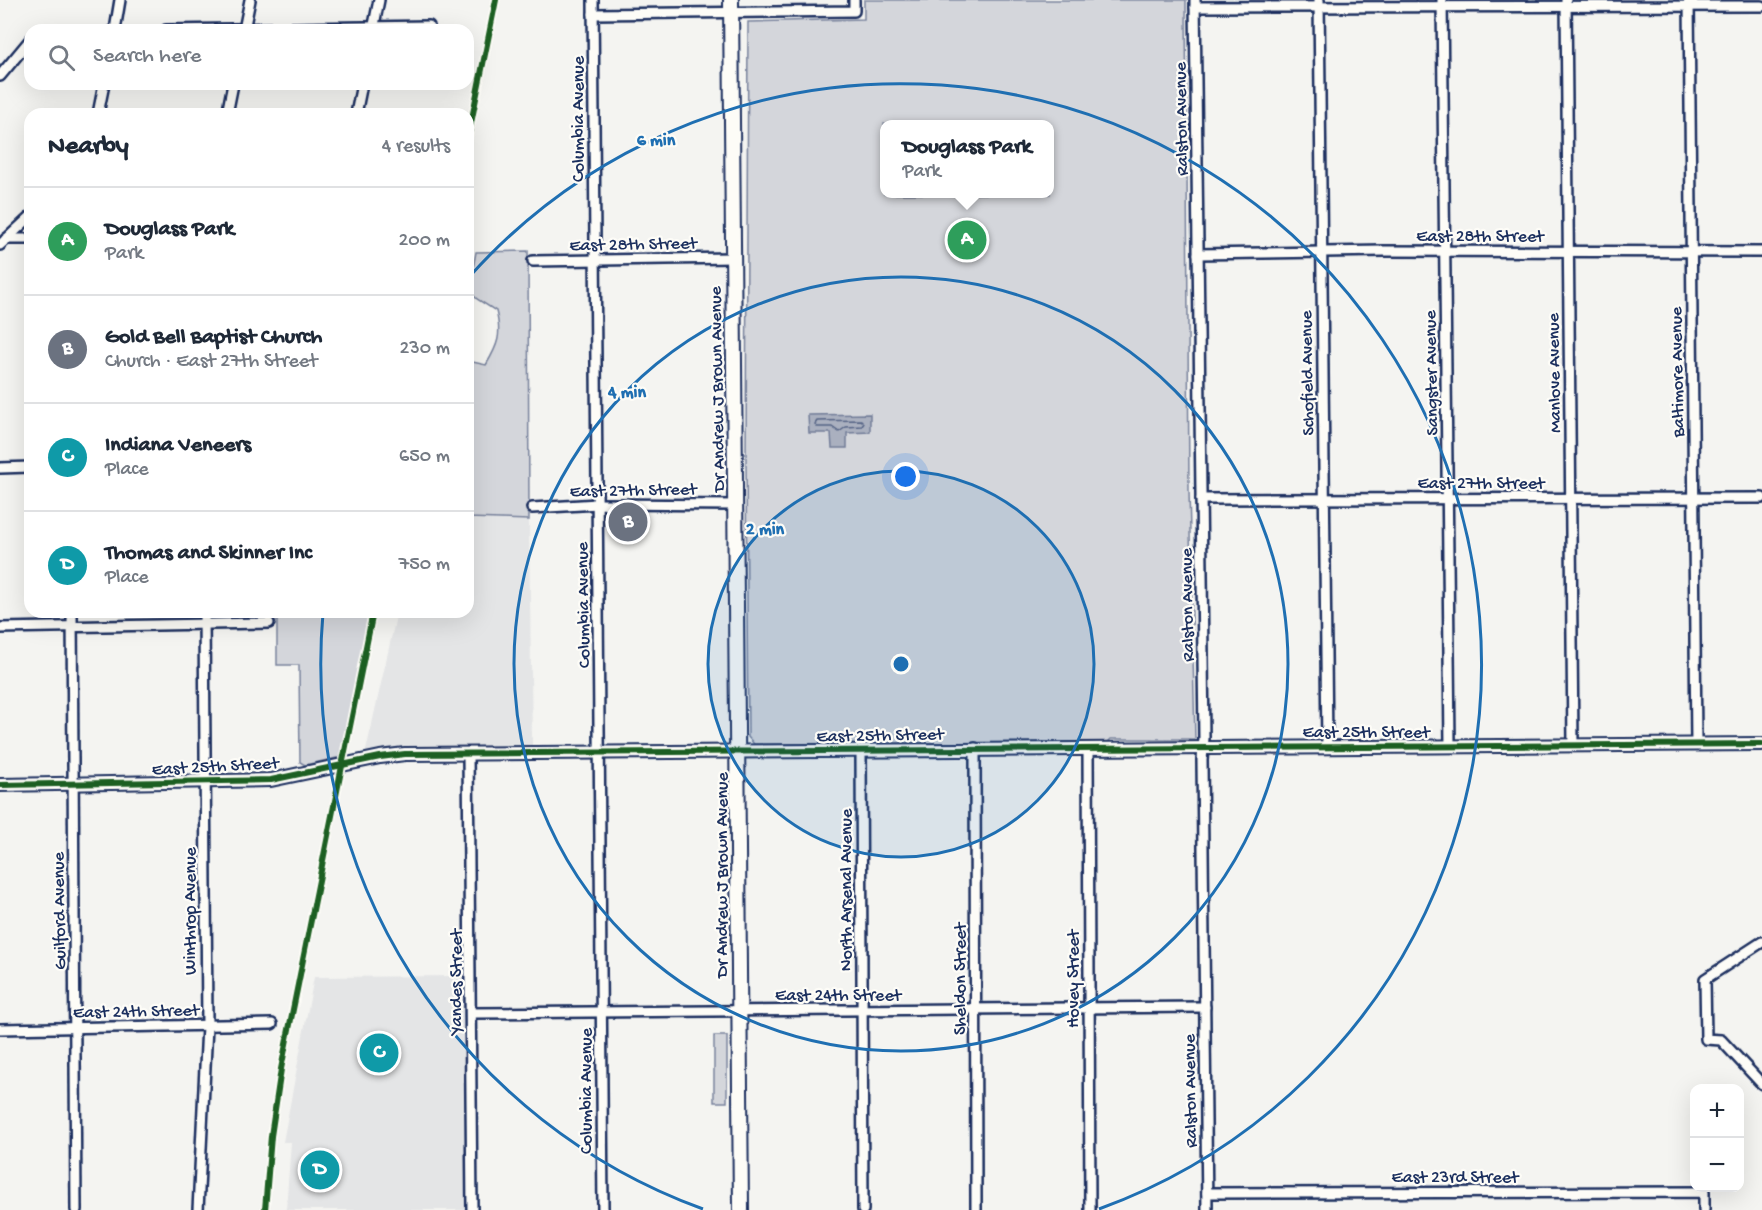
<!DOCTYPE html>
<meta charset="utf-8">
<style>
body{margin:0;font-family:"Gochi Hand",sans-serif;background:#f2f2f3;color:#1f2937}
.controls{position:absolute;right:18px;bottom:18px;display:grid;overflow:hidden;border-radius:12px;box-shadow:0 6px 24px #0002}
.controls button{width:54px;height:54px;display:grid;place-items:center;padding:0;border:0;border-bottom:2px solid #e0e1e3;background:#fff;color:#1f2937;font:30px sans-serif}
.you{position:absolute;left:906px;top:477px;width:21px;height:21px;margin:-15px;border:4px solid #fff;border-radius:50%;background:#1a73e8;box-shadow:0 0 0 9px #1a73e833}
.badge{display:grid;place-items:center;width:39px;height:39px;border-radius:50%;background:#1f6fb2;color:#fff;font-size:20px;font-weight:700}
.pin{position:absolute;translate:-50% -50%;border:3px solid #fff;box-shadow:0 2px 6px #0006}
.popup{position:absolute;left:880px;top:120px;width:174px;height:78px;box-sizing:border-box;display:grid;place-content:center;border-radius:12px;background:#fff;filter:drop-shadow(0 2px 4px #0005);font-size:20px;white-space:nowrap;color:#747a83}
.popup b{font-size:22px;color:#1f2937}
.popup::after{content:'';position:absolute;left:50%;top:100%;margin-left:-12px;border:12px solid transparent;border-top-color:#fff}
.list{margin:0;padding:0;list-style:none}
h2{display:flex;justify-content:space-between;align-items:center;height:78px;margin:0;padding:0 24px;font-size:26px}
h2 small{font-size:20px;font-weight:400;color:#747a83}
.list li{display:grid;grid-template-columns:39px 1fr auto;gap:18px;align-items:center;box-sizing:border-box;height:108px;padding:0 24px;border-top:2px solid #e0e1e3}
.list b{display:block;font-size:22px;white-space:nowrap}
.list p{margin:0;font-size:20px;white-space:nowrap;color:#747a83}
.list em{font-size:20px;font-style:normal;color:#747a83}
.icon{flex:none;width:33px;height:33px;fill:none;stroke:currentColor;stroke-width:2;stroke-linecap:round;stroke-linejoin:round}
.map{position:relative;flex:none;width:1762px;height:1210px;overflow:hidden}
.search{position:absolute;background:#fff;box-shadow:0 6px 24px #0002;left:24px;top:24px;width:450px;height:66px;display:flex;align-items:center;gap:15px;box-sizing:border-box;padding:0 21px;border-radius:18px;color:#747a83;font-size:22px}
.panel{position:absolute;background:#fff;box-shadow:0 6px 24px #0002;left:24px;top:108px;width:450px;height:510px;border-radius:18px}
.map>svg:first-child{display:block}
.built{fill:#e4e5e6}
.green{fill:#d4d6db;stroke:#78829c;stroke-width:1.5;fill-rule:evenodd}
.water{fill:#aab0bf;stroke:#717c98;stroke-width:1.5}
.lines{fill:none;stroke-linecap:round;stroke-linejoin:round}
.shore{stroke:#546385;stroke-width:1.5}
.minor-casing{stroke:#1b2f5e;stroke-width:14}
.tertiary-casing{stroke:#1b2f5e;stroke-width:16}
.secondary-casing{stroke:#1b2f5e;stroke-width:18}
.minor{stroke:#fdfcf7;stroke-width:9}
.tertiary{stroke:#fdfcf7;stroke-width:12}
.secondary{stroke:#fdfcf7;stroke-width:14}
.cycleway-casing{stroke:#fdfcf7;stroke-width:10}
.cycleway{stroke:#1b5e20;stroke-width:6}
.ring{fill:none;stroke:#1f6fb2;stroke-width:3}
.labels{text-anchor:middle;stroke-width:4.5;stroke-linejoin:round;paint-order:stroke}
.street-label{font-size:18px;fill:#1b2f5e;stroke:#fdfcf7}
.centre{fill:#1f6fb2;stroke:#fdfcf7;stroke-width:3}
.ring-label{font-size:18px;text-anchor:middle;font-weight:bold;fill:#1f6fb2;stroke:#fdfcf7;stroke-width:4.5;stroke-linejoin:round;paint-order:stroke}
</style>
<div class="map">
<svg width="1762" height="1210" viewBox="0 0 1762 1210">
<rect width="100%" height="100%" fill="#f4f4f1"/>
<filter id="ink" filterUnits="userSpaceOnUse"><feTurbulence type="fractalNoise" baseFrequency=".0167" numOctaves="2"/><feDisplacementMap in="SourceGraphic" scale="12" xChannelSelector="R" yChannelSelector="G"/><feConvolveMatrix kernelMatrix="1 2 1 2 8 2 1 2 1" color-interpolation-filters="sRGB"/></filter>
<g filter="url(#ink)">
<g class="built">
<polygon points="468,518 529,520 532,746 396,749 365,755 397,612 468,612"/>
<polygon points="465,976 465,1210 286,1210 291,1142 283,1142 314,977"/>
</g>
<g class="green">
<path d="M864,0H1186L1189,491L1195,739H1111L1108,742L754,744L748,737L746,459L748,22L864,19ZM884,124H1050V194H884Z"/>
<path d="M528,251L529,520L468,518V361L486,365C498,345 502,335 496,311L477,299L469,291L476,252Z"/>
<polygon points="277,612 371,612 341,757 305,765 300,762 299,665 277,665"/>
<rect x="714" y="1036" width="13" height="66"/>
</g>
<polygon class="water" points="870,414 870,432 847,433 847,448 832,448 831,433 809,433 808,415"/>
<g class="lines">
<polygon class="shore" points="861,420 864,423 862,426 846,427 839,432 832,427 817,427 815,424 817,421"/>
<g class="minor-casing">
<g id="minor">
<polyline points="593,0 603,1210"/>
<polyline points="1195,0 1204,738 1202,760 1207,1210"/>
<polyline points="1319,0 1327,747"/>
<polyline points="1442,0 1450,746"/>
<polyline points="1566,0 1573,745"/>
<polyline points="1689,0 1696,744"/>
<polyline points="1195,7 1762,6"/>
<polyline points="593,14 854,11 854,0"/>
<polyline points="115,30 120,0"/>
<polyline points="166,30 429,26"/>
<polyline points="244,30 250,0"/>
<polyline points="373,30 379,0"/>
<polyline points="0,76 30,40"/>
<polyline points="98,114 104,84"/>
<polyline points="227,114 233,84"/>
<polyline points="356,114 362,84"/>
<polyline points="6,239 30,239"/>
<polyline points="0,245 30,217"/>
<polyline points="1198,254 1384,251 1762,252"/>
<polyline points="533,261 733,258"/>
<polyline points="0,468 30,467"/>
<polyline points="1201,499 1762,498"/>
<polyline points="532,508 598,504 736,505"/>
<polyline points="72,612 76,1210"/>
<polyline points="0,628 269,623"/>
<polyline points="975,748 976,1210"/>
<polyline points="1088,748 1090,1210"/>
<polyline points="861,750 863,1210"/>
<polyline points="468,753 472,1210"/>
<polyline points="1762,942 1705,979 1706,1039 1721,1040 1762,1084"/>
<polyline points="472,1013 1205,1007"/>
<polyline points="0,1029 272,1024"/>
<polyline points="1207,1193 1704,1192 1704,1210"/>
<polyline points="198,1210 207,1026 204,612"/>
</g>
</g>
<g class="tertiary-casing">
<polyline id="tertiary" points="0,785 271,780 380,757 405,754 1762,744"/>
</g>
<g class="secondary-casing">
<polyline id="secondary" points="731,0 741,1210"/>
</g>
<use href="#minor" class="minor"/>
<use href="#tertiary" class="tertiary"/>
<use href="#secondary" class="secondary"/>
<g class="cycleway-casing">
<g id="cycleway">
<polyline points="468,138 496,0"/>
<polyline points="0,785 271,780 380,757 405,754 1762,744"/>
<polyline points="265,1210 271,1136 281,1069 373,612"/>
</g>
</g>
<use href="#cycleway" class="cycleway"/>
</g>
</g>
<circle cx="901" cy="664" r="193" fill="#1f6fb2" fill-opacity=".12"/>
<g class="ring">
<circle cx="901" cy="664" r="193"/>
<circle cx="901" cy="664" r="387"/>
<path d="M703 1209A580 580 0 0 1 323 613M470 276A580 580 0 1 1 1099 1209"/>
</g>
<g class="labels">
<g class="street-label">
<text transform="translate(577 119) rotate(-90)" y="6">Columbia Avenue</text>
<text transform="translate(1180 119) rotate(-91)" y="6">Ralston Avenue</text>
<text x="1480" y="241">East 28th Street</text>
<text transform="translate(633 243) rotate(-1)" y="6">East 28th Street</text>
<text transform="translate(1676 372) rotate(-91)" y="6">Baltimore Avenue</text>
<text transform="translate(1306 373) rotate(-91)" y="6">Schofield Avenue</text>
<text transform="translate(1430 373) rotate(-91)" y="6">Sangster Avenue</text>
<text transform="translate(1553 373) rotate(-91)" y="6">Manlove Avenue</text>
<text transform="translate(716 389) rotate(-91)" y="6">Dr Andrew J Brown Avenue</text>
<text x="1481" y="488">East 27th Street</text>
<text transform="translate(633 489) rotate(-1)" y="6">East 27th Street</text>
<text transform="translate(582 605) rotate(-91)" y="6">Columbia Avenue</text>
<text transform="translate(1186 605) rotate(-91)" y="6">Ralston Avenue</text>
<text x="1366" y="737">East 25th Street</text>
<text transform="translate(880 734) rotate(-1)" y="6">East 25th Street</text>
<text transform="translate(215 765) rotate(-3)" y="6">East 25th Street</text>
<text transform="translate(721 875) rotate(-90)" y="6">Dr Andrew J Brown Avenue</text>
<text transform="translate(845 890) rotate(-90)" y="6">North Arsenal Avenue</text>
<text transform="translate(58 911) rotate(-91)" y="6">Guilford Avenue</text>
<text transform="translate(189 911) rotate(-90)" y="6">Winthrop Avenue</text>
<text transform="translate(959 979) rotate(-90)" y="6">Sheldon Street</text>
<text transform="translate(1072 979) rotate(-90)" y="6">Hovey Street</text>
<text transform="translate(455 982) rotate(-90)" y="6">Yandes Street</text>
<text x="838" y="1000">East 24th Street</text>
<text transform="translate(136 1010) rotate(-1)" y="6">East 24th Street</text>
<text transform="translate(585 1091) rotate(-90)" y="6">Columbia Avenue</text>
<text transform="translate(1189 1091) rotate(-91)" y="6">Ralston Avenue</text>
<text x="1455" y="1182">East 23rd Street</text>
</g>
</g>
<circle cx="901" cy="664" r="9" class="centre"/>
<g class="ring-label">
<text x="656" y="145">6 min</text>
<text x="627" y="397">4 min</text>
<text x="765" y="534">2 min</text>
</g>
</svg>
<div class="controls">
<button>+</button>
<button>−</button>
</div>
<div class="you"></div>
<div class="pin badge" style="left:967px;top:240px;background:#2e9e5b">A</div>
<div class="popup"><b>Douglass Park</b>Park</div>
<div class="pin badge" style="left:628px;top:522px;background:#6b7280">B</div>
<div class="pin badge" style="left:379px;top:1053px;background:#0f9aa8">C</div>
<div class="pin badge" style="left:320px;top:1170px;background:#0f9aa8">D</div>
<div class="search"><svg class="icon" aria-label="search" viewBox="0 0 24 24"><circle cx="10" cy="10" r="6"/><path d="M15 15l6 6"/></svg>Search here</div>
<section class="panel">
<h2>Nearby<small>4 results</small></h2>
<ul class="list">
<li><span class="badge" style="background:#2e9e5b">A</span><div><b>Douglass Park</b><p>Park</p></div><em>200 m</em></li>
<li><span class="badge" style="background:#6b7280">B</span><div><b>Gold Bell Baptist Church</b><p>Church · East 27th Street</p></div><em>230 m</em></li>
<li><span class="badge" style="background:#0f9aa8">C</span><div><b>Indiana Veneers</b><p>Place</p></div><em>650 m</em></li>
<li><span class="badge" style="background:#0f9aa8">D</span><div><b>Thomas and Skinner Inc</b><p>Place</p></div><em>750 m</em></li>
</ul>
</section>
</div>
